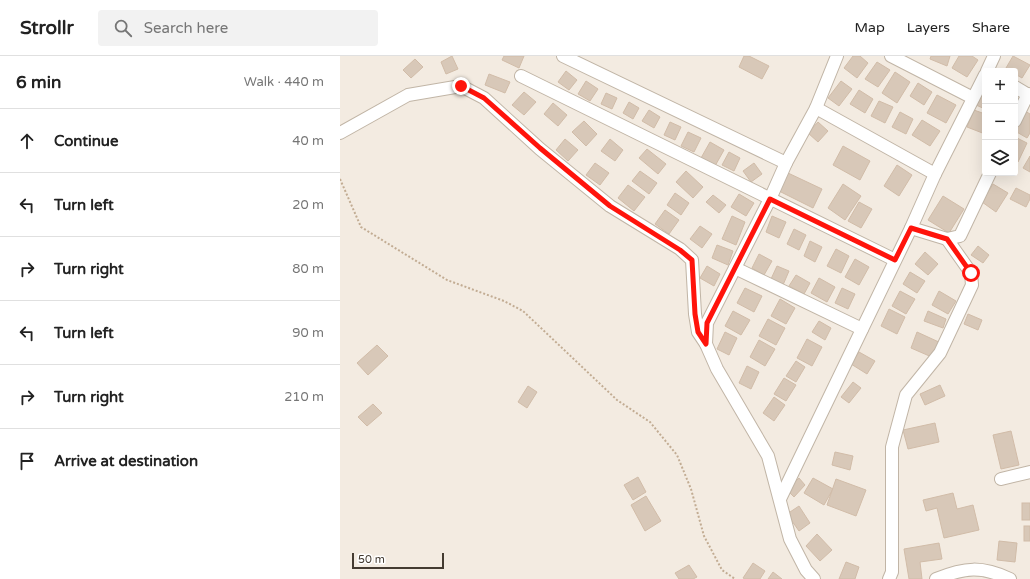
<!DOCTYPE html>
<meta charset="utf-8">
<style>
body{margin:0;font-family:"Varela Round",sans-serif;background:#f2f2f2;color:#222}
.controls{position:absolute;right:12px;top:12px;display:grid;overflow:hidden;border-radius:4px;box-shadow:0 4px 16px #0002}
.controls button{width:36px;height:36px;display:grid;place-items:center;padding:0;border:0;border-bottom:1px solid #e0e0e0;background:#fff;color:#222;font:20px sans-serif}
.scale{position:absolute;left:12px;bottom:10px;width:92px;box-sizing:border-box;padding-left:4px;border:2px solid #443b31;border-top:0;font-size:11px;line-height:14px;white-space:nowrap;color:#443b31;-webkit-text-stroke:3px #fff;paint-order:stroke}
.stop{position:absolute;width:12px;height:12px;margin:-9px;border:3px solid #ff140c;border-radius:50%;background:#fff}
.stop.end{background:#ff140c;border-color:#fff;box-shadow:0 1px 4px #0008}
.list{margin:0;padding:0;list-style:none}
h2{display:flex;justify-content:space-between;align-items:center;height:52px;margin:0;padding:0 16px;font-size:17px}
h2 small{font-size:13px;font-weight:400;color:#767676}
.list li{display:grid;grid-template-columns:26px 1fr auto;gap:12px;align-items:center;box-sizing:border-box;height:64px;padding:0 16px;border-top:1px solid #e0e0e0}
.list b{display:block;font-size:15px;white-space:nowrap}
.list em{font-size:13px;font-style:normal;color:#767676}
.icon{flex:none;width:22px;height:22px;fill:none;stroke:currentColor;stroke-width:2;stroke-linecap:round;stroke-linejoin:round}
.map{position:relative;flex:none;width:690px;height:523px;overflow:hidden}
header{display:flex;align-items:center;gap:24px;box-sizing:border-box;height:56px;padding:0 20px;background:#fff;border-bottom:1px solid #e0e0e0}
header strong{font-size:19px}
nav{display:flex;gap:22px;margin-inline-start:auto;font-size:14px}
.search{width:280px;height:36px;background:#f2f2f2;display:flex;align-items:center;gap:10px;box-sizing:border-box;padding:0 14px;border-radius:4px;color:#767676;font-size:15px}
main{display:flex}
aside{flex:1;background:#fff}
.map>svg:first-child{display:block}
.building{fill:#d8c8b8;stroke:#d1bca8}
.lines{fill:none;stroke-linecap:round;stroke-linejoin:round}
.minor-casing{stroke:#c1b5a6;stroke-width:14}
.path{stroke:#c2ac93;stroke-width:2;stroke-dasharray:2 2;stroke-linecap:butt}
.minor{stroke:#fff;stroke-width:12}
.route{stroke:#ff140c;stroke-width:5}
</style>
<header>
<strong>Strollr</strong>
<div class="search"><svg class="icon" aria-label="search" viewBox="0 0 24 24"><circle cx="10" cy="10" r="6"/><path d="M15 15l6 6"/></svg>Search here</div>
<nav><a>Map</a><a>Layers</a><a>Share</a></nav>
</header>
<main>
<aside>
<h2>6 min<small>Walk · 440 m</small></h2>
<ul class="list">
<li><svg class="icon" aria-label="ahead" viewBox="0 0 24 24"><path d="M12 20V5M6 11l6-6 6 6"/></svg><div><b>Continue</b></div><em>40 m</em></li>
<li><svg class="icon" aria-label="left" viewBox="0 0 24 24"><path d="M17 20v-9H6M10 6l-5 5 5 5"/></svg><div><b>Turn left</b></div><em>20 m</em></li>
<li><svg class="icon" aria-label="right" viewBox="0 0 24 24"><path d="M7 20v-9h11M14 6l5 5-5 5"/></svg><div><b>Turn right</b></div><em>80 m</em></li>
<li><svg class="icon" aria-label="left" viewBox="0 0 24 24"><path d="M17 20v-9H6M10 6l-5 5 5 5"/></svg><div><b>Turn left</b></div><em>90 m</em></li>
<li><svg class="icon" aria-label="right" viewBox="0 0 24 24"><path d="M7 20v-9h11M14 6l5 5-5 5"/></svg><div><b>Turn right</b></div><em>210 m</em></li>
<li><svg class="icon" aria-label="arrive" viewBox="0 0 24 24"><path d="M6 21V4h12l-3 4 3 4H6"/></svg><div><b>Arrive at destination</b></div></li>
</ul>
</aside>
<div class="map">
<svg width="690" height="523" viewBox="0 0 690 523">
<rect width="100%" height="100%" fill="#f3ebe1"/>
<g class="building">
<polygon points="112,0 118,13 106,18 101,6"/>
<polygon points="164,0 184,0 179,12 162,4"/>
<polygon points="404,0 409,0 429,10 422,23 399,11"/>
<polygon points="513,0 520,0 528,7 517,22 504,12"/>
<polygon points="591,0 610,0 607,10 590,3"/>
<polygon points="619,0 632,0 638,4 627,21 612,12"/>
<polygon points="673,0 690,9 682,22 675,18 675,15 671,15 666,12"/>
<polygon points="75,3 83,11 71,22 63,14"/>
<polygon points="537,6 550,14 538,31 525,23"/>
<polygon points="226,15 237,24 229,34 218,26"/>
<polygon points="555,16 570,26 557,47 542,37"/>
<polygon points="149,18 170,26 165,37 145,29"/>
<polygon points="246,25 258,33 250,45 238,38"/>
<polygon points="501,25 512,33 499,50 488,42"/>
<polygon points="578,27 592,36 584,49 570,40"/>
<polygon points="645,32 645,53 636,49"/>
<polygon points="519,34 533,43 525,57 510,48"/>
<polygon points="184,36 196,46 184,59 172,49"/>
<polygon points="266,37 277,42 272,53 261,48"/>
<polygon points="597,39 616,49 606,67 587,57"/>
<polygon points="539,45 553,51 545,67 531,60"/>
<polygon points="289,46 299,52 293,63 283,57"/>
<polygon points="213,47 227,59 218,70 204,58"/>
<polygon points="309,54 320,61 314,72 302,65"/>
<polygon points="634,54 645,58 645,78 627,71"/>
<polygon points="685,55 690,58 690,77 687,82 675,75"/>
<polygon points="560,56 573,63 566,78 552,71"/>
<polygon points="582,64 600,75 590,90 572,79"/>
<polygon points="244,65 257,78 246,90 232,76"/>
<polygon points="330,66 341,71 335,84 324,79"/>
<polygon points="478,66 488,75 478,86 468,77"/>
<polygon points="348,76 361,82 354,96 341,90"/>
<polygon points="675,81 687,87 678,106 675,105"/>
<polygon points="225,83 238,94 228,105 216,94"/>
<polygon points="270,83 283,94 275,105 261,95"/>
<polygon points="370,86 384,94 375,110 361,102"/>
<polygon points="503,90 530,105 520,124 493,109"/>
<polygon points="307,93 326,108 318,118 299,102"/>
<polygon points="389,96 400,102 394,115 382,109"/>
<polygon points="690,100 690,116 683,112"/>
<polygon points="255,107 269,117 260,129 246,119"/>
<polygon points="414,107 422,118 411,126 403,115"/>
<polygon points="557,109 572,119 559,140 544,130"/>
<polygon points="300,115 317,127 309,138 292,125"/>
<polygon points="346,115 363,131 353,142 336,126"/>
<polygon points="448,117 482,133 473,152 439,135"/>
<polygon points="503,128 521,140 505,164 488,152"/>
<polygon points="653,128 668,137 656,156 642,146"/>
<polygon points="288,129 305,141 294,155 278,142"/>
<polygon points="676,132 690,139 690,143 686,151 670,143"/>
<polygon points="335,137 349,147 341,159 327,149"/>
<polygon points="399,138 414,147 406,160 391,151"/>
<polygon points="373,139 386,149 379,157 366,146"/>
<polygon points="603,140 624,153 609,177 588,164"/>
<polygon points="519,146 532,153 521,172 508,165"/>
<polygon points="325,154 339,164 329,178 315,168"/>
<polygon points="392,160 405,166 396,189 382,183"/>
<polygon points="432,160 446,166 439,182 426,176"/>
<polygon points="360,170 372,178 362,192 350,183"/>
<polygon points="454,173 466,179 459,194 447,188"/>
<polygon points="470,185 482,191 475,206 464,200"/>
<polygon points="377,189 393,195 388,209 372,202"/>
<polygon points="638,190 649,199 643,207 631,199"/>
<polygon points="496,193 509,200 501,217 487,210"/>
<polygon points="585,196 598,208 588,219 575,208"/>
<polygon points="419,198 432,205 424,219 412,212"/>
<polygon points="515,203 529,211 519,229 505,221"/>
<polygon points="367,210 380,218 374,230 360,222"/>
<polygon points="437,210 449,215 443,229 431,223"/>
<polygon points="570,216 585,225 577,237 563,228"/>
<polygon points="456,219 470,227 464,238 449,230"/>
<polygon points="479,222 495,231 487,246 471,237"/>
<polygon points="405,232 422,240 414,256 397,247"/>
<polygon points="502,232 515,238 508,253 495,247"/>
<polygon points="560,235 575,243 566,258 552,250"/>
<polygon points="599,235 616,245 608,258 592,249"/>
<polygon points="440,243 455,252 446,268 431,260"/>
<polygon points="549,253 565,261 557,278 541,270"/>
<polygon points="393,255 410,264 401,279 385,270"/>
<polygon points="588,255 606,263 603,272 584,265"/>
<polygon points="628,258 642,264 638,274 624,268"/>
<polygon points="428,263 445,272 436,289 419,280"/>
<polygon points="479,265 491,272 485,284 472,276"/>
<polygon points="385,276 397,282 389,299 377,293"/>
<polygon points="577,276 601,287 594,302 571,292"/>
<polygon points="467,283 482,291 472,310 457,302"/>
<polygon points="419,284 435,293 425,310 410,301"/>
<polygon points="37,289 48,300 28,319 17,307"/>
<polygon points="519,296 535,305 527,318 511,308"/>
<polygon points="456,305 465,311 456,326 446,320"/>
<polygon points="407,310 419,316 411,333 399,327"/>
<polygon points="444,322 456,329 446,345 434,338"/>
<polygon points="513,326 521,332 509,347 501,341"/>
<polygon points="600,329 605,340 585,349 580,338"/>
<polygon points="188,330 197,336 187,352 178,346"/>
<polygon points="434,341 445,349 434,365 423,357"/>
<polygon points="33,348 42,357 27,370 18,361"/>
<polygon points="595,367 599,386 568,393 563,374"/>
<polygon points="671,375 679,409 661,413 653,379"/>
<polygon points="495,396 513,400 510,414 492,409"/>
<polygon points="298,421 306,436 293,444 284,429"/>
<polygon points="459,422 465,429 454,441 447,434"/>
<polygon points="473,422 493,433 484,449 464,437"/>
<polygon points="496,423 526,434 516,460 487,449"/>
<polygon points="613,437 617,453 633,449 639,474 604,482 597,452 586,455 583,444"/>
<polygon points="306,440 321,465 305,475 291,449"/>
<rect x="682" y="447" width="8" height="17"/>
<polygon points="459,450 470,467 459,475 447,458"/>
<rect x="684" y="470" width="6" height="15"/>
<polygon points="477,478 492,494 480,505 466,490"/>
<polygon points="659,485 677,487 675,506 657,504"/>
<polygon points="599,487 602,503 580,506 582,523 569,523 564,493"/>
<polygon points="506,506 519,511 515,523 499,523"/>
<polygon points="413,507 425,515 420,523 405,523 403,522"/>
<polygon points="349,509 357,521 353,523 339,523 335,517"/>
<polygon points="433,516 442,523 428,523"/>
</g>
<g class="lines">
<g class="minor-casing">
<g id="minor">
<polyline points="223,0 446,107"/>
<polyline points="551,0 633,42"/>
<polyline points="647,15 654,0"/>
<polyline points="181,20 555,204"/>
<polyline points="675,31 690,40"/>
<polyline points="476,52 595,118"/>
<polyline points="675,65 688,38"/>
<polyline points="0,77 68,39 121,30 144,42 200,93 270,150 340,193 352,204 355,258 358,276 366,288"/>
<polyline points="571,172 607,183 620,180 650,117"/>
<polyline points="395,212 522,273"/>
<polyline points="661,423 690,416"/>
<polyline points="440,443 571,172 595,118 645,19"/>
<polyline points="474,523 466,514 450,483 428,400 377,313 366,288 367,267 430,143 446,107 476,52 497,0"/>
<polyline points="549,523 552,516 552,391 566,339 600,297 632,229 631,217 607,183"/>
<path d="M596,523C625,511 642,510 670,523"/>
</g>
</g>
<polyline class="path" points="0,123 21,171 107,224 164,245 183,255 277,344 310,366 337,399 351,433 364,480 382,514 395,523"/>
<use href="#minor" class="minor"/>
</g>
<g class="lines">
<polyline class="route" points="121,30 144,42 200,92 270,150 340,194 352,204 355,258 358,276 366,288 367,267 430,143 555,204 571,172 607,183 631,217"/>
</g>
</svg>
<div class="controls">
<button>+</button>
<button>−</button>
<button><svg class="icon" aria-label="layers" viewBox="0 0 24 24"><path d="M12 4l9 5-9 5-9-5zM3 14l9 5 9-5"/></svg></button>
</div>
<div class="scale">50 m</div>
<div class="stop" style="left:631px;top:217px"></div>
<div class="stop end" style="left:121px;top:30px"></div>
</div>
</main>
